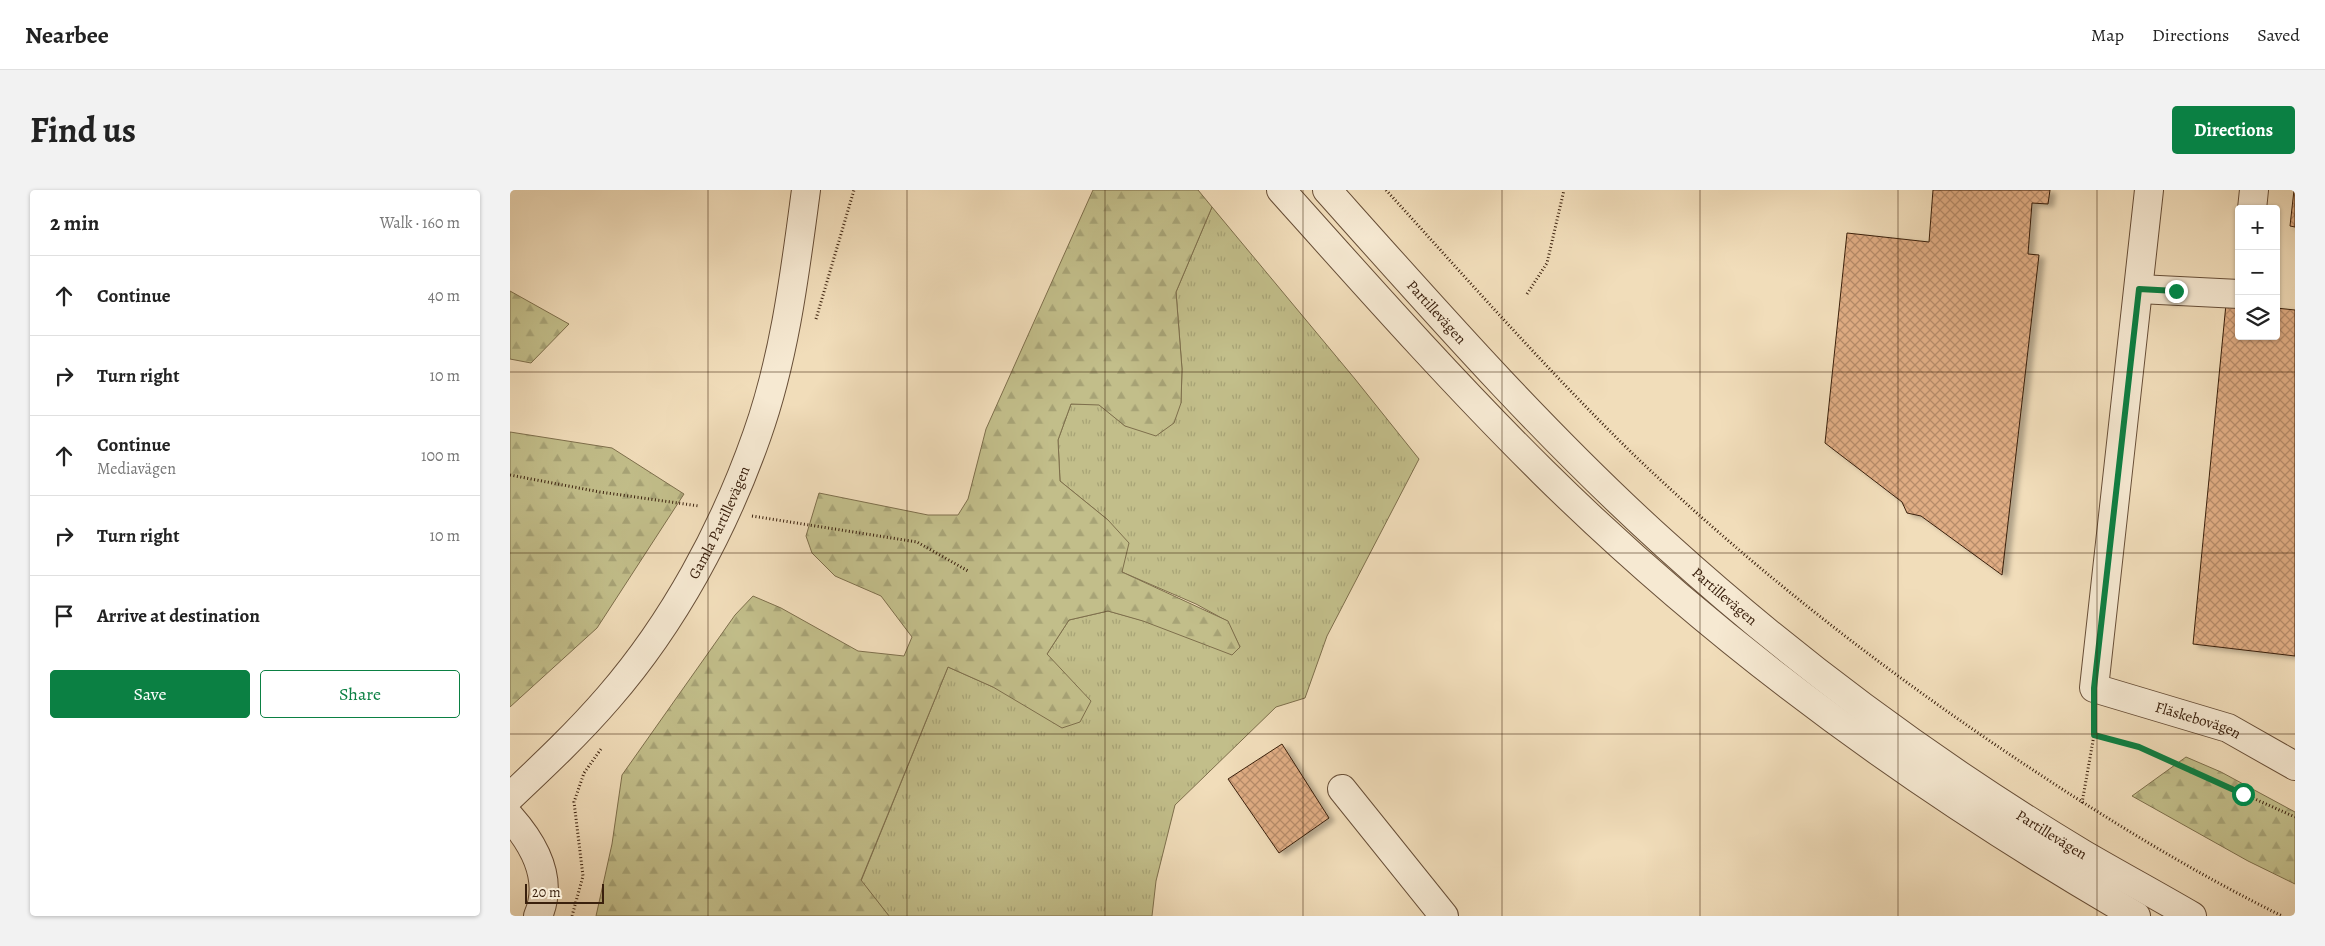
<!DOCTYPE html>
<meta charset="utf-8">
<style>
body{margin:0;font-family:Alegreya,serif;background:#f2f2f2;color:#222}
.controls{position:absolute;right:15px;top:15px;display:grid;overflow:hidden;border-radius:5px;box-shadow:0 1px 4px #0004}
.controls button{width:45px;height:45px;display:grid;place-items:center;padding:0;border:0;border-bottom:1px solid #e0e0e0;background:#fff;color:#222;font:25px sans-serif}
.scale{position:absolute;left:15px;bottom:12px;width:79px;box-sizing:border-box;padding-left:5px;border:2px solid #3a200d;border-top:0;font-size:14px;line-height:18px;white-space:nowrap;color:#3a200d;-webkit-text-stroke:4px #f6e9d2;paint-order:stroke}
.stop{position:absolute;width:15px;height:15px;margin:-11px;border:4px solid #0b8043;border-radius:50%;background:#fff}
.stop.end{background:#0b8043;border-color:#fff;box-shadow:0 1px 5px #0008}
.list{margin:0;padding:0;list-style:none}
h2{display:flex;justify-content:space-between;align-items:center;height:65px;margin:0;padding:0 20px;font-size:21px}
h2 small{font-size:16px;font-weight:400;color:#767676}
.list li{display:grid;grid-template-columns:32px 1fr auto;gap:15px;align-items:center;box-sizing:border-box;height:80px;padding:0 20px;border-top:1px solid #e0e0e0}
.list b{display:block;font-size:19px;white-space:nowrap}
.list p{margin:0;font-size:16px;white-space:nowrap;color:#767676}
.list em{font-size:16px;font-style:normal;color:#767676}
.actions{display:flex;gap:10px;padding:15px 20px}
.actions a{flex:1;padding:11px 0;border:1px solid #0b8043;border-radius:5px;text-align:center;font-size:18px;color:#0b8043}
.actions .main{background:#0b8043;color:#fff}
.icon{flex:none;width:28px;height:28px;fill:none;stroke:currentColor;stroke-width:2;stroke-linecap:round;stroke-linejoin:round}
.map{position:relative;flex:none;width:1785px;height:726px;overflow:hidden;border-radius:5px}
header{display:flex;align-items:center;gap:30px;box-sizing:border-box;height:70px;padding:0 25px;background:#fff;border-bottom:1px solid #e0e0e0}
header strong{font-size:24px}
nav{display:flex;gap:28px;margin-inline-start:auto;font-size:18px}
.intro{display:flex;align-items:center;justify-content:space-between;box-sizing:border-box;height:120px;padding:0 30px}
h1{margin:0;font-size:35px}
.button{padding:12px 22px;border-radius:5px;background:#0b8043;color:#fff;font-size:18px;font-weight:700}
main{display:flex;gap:30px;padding:0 30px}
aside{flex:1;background:#fff;border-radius:5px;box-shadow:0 1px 4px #0004}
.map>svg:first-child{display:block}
.grass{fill:url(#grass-tufts);stroke:#7e6f4c}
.forest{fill:url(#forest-firs);stroke:#7e6f4c}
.building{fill:url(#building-cross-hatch);stroke:#3a200d;filter:url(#shadow)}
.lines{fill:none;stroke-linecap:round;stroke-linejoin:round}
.minor-casing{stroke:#684f38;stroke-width:30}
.path{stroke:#3a200d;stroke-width:3;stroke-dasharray:1 2.5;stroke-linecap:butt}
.minor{stroke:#f6e9d2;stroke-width:28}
.route{stroke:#0b8043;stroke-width:6}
.grid{fill:none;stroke:#3a200d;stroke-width:1;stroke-opacity:0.55}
.labels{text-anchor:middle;stroke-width:5;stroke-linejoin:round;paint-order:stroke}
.street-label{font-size:15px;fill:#3a200d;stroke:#f6e9d2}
</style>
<header>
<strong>Nearbee</strong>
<nav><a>Map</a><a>Directions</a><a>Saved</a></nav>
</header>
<div class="intro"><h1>Find us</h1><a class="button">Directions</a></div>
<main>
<aside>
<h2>2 min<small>Walk · 160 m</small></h2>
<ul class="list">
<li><svg class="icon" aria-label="ahead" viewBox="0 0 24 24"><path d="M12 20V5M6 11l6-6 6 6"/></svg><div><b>Continue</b></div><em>40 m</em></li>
<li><svg class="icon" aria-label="right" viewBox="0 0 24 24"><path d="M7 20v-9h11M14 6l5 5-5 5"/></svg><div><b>Turn right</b></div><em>10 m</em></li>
<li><svg class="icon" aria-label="ahead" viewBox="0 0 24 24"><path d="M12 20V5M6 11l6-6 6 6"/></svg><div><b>Continue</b><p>Mediavägen</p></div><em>100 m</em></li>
<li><svg class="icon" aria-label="right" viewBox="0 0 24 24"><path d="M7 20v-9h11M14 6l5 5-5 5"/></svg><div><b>Turn right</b></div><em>10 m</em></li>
<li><svg class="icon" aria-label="arrive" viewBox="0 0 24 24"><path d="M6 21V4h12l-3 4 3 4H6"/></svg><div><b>Arrive at destination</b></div></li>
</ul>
<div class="actions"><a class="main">Save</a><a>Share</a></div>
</aside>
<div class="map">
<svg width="1785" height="726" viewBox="0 0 1785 726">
<defs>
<pattern id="grass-tufts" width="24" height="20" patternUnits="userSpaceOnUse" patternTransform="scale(1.25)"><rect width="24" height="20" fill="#c2be8a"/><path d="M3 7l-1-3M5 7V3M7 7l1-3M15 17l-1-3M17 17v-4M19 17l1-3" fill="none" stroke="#a7a376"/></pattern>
<pattern id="forest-firs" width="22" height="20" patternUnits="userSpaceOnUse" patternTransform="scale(1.25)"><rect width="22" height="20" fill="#c2be8a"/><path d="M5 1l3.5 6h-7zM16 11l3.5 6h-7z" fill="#a7a376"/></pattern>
<pattern id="building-cross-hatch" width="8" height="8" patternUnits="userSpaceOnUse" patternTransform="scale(1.25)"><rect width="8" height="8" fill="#e0ad84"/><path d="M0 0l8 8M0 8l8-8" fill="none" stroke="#b78c6a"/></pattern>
<filter id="shadow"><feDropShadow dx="5.5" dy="3" stdDeviation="2.5" flood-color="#0004"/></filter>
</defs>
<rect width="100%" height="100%" fill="#f1ddba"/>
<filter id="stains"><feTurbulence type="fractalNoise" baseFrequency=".004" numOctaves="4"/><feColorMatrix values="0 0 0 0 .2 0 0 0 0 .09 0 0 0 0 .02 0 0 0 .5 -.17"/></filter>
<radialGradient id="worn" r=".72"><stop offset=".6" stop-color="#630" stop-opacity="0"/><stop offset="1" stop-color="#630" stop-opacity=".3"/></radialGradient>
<polygon class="grass" points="702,17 845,189 909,269 817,446 795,508 766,517 665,615 646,691 642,726 379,726 351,691 438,477 483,497 537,464 559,430 598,421 730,457 717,431 686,414 612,382 598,330 550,291 548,250 561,214 589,214 615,236 671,213 672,179 666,102"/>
<g class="forest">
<polygon points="583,0 688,0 702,17 666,102 672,179 671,213 664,233 646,246 615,236 589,215 561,214 548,250 550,291 598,330 619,353 612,382 718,431 730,457 722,465 633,431 598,421 559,430 537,464 581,511 570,532 552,538 483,497 438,477 351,690 379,726 86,726 102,654 112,585 225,425 243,406 271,418 348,461 394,466 402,447 371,406 325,386 302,363 296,346 309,303 418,325 448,325 458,309 476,239"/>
<polygon points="0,101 59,134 21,173 0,169"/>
<polygon points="0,242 102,258 174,304 87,438 0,517"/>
<polygon points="1676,567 1711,582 1785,622 1785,694 1738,671 1622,606"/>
</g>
<g class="building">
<polygon points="1423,0 1540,0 1538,14 1522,13 1518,64 1529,65 1492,385 1411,326 1397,323 1392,312 1315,253 1337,43 1419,52"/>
<polygon points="1784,0 1785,0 1785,37 1780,36"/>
<polygon points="1716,114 1729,115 1729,146 1766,146 1766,118 1785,120 1785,466 1683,454"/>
<polygon points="772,554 819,628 769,663 718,589"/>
</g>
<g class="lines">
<g class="minor-casing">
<g id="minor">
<path d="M771,0C857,96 942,192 1033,282C1209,456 1413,603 1626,726"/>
<path id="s1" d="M817,0C926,122 1034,245 1156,355C1283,470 1426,576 1573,664C1609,685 1646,705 1682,726"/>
<path id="s2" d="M1639,0L1584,498L1718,538L1785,576"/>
<polyline points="1742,19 1744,0"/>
<polyline points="1629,99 1729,104"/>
<polyline points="832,599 934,726"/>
<path id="s3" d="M0,607C34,575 68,543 99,507C164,432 214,339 247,245C275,166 285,82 296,0"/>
<path d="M0,627C24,654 44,689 28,726"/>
</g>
</g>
<g class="path">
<path d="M876,0C957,89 1037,180 1123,264C1243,379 1373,480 1511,572C1595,628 1681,681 1772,726"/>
<polyline points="1017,104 1037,73 1054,0"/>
<polyline points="306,129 344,0"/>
<polyline points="0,285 90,302 189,316"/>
<polyline points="242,326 407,352 458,381"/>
<polyline points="1584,545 1629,557 1785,627"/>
<polyline points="1572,613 1584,545 1584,525"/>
<polyline points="62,726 73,686 64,612 74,583 91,559"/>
</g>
<use href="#minor" class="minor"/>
</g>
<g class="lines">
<polyline class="route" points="1666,101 1629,99 1584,498 1584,545 1629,557 1733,604"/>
</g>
<path class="grid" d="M198,0V726M397,0V726M595,0V726M793,0V726M992,0V726M1190,0V726M1388,0V726M1587,0V726M0,182H1785M0,363H1785M0,544H1785"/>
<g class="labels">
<g class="street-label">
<text dy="5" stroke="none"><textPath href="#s1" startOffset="164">Partillevägen</textPath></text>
<text dy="5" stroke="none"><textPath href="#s3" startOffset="348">Gamla Partillevägen</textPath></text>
<text dy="5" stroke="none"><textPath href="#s1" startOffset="569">Partillevägen</textPath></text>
<text dy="5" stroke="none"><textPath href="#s2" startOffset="610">Fläskebovägen</textPath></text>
<text dy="5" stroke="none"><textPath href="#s1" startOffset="974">Partillevägen</textPath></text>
</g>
</g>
<rect width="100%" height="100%" filter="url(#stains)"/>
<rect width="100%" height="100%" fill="url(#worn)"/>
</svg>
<div class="controls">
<button>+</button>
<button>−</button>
<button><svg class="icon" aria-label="layers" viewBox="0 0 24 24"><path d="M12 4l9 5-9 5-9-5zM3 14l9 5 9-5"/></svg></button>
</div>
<div class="scale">20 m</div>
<div class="stop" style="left:1733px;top:604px"></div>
<div class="stop end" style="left:1666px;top:101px"></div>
</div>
</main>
